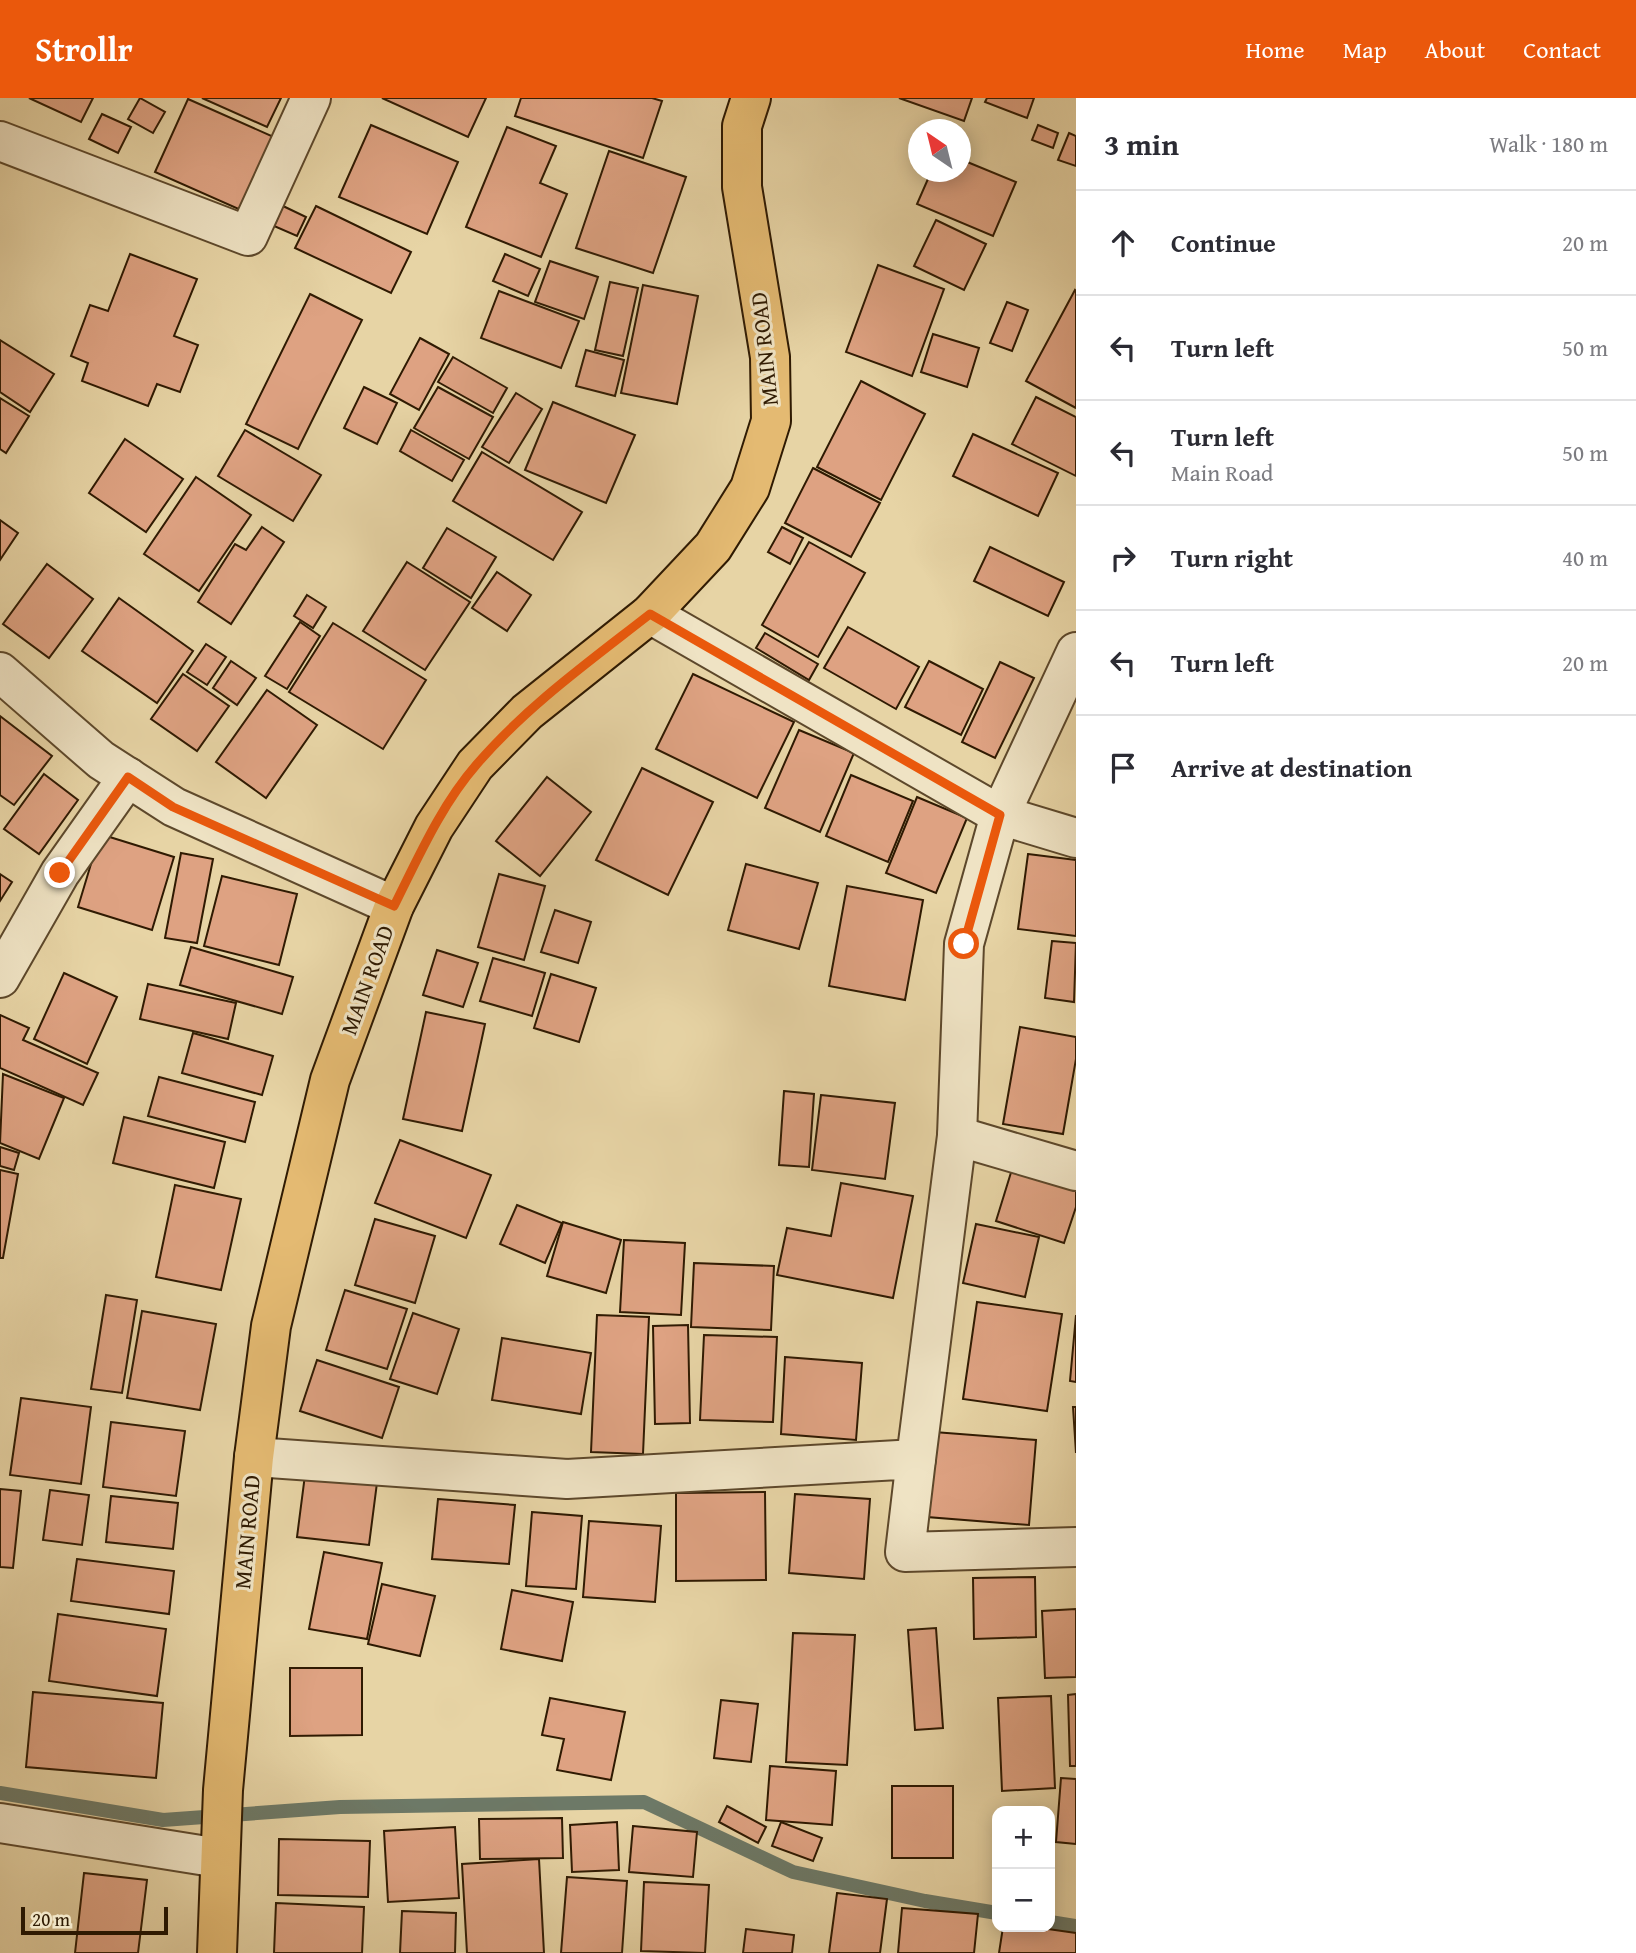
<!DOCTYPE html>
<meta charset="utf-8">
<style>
body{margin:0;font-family:"Gentium Book Plus",serif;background:#f2f2f3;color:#2b2b33}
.controls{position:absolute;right:21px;bottom:21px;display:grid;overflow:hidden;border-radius:14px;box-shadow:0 4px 18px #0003}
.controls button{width:63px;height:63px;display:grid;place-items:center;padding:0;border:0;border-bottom:2px solid #e1e1e2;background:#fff;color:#2b2b33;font:35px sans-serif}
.compass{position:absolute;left:908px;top:21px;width:63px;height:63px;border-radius:50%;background:#fff;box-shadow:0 4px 18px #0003;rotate:325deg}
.scale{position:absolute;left:21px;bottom:18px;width:147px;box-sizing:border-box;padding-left:7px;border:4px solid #2f1a02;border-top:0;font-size:19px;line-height:24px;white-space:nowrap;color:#2f1a02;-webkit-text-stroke:5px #efe3c4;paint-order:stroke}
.stop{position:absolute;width:21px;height:21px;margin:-16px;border:5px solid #ea580c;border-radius:50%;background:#fff}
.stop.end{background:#ea580c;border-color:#fff;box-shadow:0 2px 7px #0008}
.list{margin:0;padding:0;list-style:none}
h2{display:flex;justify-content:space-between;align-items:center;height:91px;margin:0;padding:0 28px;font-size:30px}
h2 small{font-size:23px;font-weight:400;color:#7c7c81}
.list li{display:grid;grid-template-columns:46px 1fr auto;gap:21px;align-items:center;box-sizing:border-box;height:105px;padding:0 28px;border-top:2px solid #e1e1e2}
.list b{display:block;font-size:26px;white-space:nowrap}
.list p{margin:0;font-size:23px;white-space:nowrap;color:#7c7c81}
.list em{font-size:23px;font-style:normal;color:#7c7c81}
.icon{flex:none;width:38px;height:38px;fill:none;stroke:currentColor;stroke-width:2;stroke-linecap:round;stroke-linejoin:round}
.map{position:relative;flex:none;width:1076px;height:1855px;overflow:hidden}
header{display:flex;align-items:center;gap:42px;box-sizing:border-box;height:98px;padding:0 35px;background:#ea580c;color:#fff}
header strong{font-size:33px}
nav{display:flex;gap:38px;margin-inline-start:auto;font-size:24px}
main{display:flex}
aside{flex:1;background:#fff}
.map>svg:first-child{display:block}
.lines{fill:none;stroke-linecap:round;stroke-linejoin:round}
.stream{stroke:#6d7967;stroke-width:14}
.building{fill:#dea282;stroke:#2f1a02;stroke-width:2}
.minor-casing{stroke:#5d482b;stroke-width:42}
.primary-casing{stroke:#2f1a02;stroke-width:42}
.minor{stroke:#efe3c4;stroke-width:38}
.primary{stroke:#e4ba72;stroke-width:38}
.route{stroke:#ea580c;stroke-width:9}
.labels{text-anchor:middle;stroke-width:6;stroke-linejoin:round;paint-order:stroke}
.street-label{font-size:23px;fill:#2f1a02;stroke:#efe3c4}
</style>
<header>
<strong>Strollr</strong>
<nav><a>Home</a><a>Map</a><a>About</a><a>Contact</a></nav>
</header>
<main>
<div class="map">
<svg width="1076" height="1855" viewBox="0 0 1076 1855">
<rect width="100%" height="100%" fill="#e7d4a5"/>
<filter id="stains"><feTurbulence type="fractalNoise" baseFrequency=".00286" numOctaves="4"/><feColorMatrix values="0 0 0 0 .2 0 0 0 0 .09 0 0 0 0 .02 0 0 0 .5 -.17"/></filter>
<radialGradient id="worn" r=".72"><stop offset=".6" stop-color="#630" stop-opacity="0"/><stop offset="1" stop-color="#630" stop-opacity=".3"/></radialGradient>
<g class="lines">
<g class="stream">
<polyline points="0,1695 163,1722 340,1709 644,1704 793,1774 925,1803 997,1815"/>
<polyline points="1050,1824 1076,1828"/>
</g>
</g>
<g class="building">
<polygon points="29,0 93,0 81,24"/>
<polygon points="140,0 165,14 153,35 128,21"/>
<polygon points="202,0 281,0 267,29"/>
<polygon points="382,0 486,0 468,39"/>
<polygon points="521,0 652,0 662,3 643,60 515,18"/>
<polygon points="899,0 972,0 964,23"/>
<polygon points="987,0 1034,0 1027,20 985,4"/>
<polygon points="188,1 276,40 243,113 155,74"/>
<polygon points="102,16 131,29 118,55 89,41"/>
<polygon points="371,27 458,64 427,136 339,99"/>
<polygon points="1038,27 1058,35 1053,50 1032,42"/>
<polygon points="507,29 556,48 540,85 567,96 541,159 466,129"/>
<polygon points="1069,35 1076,38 1076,68 1058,62"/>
<polygon points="609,53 686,79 653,175 576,150"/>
<polygon points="960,61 1016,84 993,138 917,106 931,74 960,74"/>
<polygon points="283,108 306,119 297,138 274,128"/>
<polygon points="316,108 411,154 391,195 295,150"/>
<polygon points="936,122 986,146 964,192 914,168"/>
<polygon points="130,156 197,181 174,238 198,247 180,294 157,286 148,308 82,283 88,265 71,258 90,207 108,213"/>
<polygon points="505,156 540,171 528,198 493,183"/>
<polygon points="550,163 598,179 584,221 535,204"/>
<polygon points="878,167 944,191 912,278 846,254"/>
<polygon points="610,184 638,190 623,258 595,252"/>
<polygon points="643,187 698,198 677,306 621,295"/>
<polygon points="1075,192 1076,193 1076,310 1026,283"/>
<polygon points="499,193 579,223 561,270 481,240"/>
<polygon points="310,196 362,222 298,351 246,326"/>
<polygon points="1007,204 1028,212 1012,253 990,245"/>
<polygon points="933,236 979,250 967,289 921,274"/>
<polygon points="420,240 449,256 419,312 390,296"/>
<polygon points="0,242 54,276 30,314 0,294"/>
<polygon points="586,252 624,262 615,298 576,288"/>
<polygon points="453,259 507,290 493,315 438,284"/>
<polygon points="861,283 925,316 881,402 817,369"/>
<polygon points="364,289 397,305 377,346 344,330"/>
<polygon points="438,289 493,319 469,361 414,330"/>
<polygon points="516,295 542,311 509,365 482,349"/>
<polygon points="1036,299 1076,319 1076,378 1012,346"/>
<polygon points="0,300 29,318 6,355 0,351"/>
<polygon points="553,304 635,337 606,405 525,372"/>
<polygon points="245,332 321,377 293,423 218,378"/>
<polygon points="411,332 464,362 452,383 400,353"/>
<polygon points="973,336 1058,375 1038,418 953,378"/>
<polygon points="125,341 183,381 146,434 89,395"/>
<polygon points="482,354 582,414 553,462 453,403"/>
<polygon points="813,370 880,405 851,459 785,425"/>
<polygon points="196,379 251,417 199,493 144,456"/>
<polygon points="0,422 18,435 0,462"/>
<polygon points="262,429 284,444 231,526 198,504 235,446 246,452"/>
<polygon points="782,429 803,440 790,466 768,454"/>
<polygon points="447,430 496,459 471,500 423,470"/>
<polygon points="809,444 865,475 818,559 762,527"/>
<polygon points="990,449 1064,484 1048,518 974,483"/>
<polygon points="407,464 470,504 425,572 363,533"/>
<polygon points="47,466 93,501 49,560 3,526"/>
<polygon points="497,474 531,497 507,533 472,510"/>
<polygon points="307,497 326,509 313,530 294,518"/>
<polygon points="119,500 193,553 157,605 82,553"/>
<polygon points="300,524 320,538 287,591 265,578"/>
<polygon points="333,525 426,582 383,651 289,594"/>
<polygon points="848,529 919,569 896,611 824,570"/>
<polygon points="765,535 818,566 809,582 756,550"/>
<polygon points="206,546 226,559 207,587 187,574"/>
<polygon points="231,563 256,580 237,607 213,590"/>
<polygon points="929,563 983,591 961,637 905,609"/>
<polygon points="1000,564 1034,580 995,660 962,644"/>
<polygon points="183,576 229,608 197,653 151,621"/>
<polygon points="693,576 794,624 757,700 656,651"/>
<polygon points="267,592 317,627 266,700 216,664"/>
<polygon points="0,618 52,658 14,707 0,697"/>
<polygon points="799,632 854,655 820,734 765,710"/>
<polygon points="642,670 713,704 668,797 596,762"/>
<polygon points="44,676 78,702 39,756 4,731"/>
<polygon points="851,677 913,703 888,764 826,738"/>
<polygon points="547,679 591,714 540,778 496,743"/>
<polygon points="917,699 967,720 936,795 886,775"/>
<polygon points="100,736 174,759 152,832 78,809"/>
<polygon points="181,755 213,761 197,845 165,840"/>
<polygon points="1028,756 1076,762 1076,838 1018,831"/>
<polygon points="746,766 818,785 799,851 728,832"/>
<polygon points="0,776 12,784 0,803"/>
<polygon points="499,776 545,788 524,862 478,849"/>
<polygon points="222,778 297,796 279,867 204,848"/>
<polygon points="847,788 923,802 905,902 829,888"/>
<polygon points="555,812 591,824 578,865 541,854"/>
<polygon points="1052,843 1076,845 1074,904 1045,900"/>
<polygon points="191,849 293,879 282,916 180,887"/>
<polygon points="437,852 478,865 463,909 423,897"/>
<polygon points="493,860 545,875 532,918 480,903"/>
<polygon points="64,875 117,899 87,966 34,941"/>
<polygon points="551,876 596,890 579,944 534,930"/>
<polygon points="148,886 236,905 228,941 140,921"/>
<polygon points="426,914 485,926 462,1033 403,1021"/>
<polygon points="0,917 29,930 23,942 98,975 83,1007 0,970"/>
<polygon points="1020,929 1076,939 1076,961 1063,1036 1003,1026"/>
<polygon points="193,935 273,958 262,997 182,975"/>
<polygon points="3,976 64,1000 39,1061 0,1045"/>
<polygon points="159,979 255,1004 245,1044 148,1018"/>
<polygon points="784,993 814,996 809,1069 779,1067"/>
<polygon points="821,997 895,1005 885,1081 812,1072"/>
<polygon points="124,1019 225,1044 214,1090 113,1065"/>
<polygon points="400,1042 491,1077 466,1140 375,1105"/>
<polygon points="0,1049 19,1055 14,1072 0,1068"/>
<polygon points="1013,1068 1076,1088 1076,1109 1064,1145 996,1123"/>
<polygon points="0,1072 18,1076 3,1160 0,1160"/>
<polygon points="841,1085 913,1098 893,1200 777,1177 787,1130 831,1138"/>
<polygon points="175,1087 241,1101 221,1192 156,1179"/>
<polygon points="517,1107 562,1125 545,1165 500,1146"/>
<polygon points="375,1121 435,1138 415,1205 355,1187"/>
<polygon points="563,1124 621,1142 606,1195 547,1178"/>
<polygon points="976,1126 1039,1139 1025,1199 963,1185"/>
<polygon points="624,1142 685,1145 681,1217 620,1214"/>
<polygon points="694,1165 774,1168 771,1232 691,1229"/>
<polygon points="345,1192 407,1211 387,1271 326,1252"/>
<polygon points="106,1197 137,1202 122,1295 91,1291"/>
<polygon points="977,1204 1062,1216 1047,1313 963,1301"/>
<polygon points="142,1213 216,1226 200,1312 127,1300"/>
<polygon points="413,1215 459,1231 437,1296 390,1281"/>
<polygon points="597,1217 649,1219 643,1356 591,1354"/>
<polygon points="1076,1217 1076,1284 1070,1283"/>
<polygon points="688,1227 690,1325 655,1326 653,1228"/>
<polygon points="704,1237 777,1239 773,1324 700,1322"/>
<polygon points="502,1240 591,1255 581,1316 492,1302"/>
<polygon points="785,1259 862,1265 856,1342 781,1336"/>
<polygon points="317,1262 399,1289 382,1340 300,1313"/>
<polygon points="21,1300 91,1309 81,1386 10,1377"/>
<polygon points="1073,1309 1076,1309 1076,1355"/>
<polygon points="111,1324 185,1333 176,1398 103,1389"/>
<polygon points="934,1334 1036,1342 1029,1427 927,1419"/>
<polygon points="306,1369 378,1377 369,1447 297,1439"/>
<polygon points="0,1391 21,1393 13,1470 0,1469"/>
<polygon points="50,1392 89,1397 82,1447 43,1442"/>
<polygon points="765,1394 766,1482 676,1483 676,1395"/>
<polygon points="795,1396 870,1401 864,1481 789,1475"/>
<polygon points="111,1398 178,1405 173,1451 106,1444"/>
<polygon points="438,1401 515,1407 509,1466 432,1461"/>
<polygon points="532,1414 582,1418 576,1491 526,1488"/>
<polygon points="589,1423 661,1428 655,1504 583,1499"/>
<polygon points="324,1454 382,1465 367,1541 309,1531"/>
<polygon points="77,1461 174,1473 169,1516 71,1503"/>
<polygon points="1035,1479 1036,1539 974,1541 973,1480"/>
<polygon points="382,1486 435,1498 420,1558 368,1546"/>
<polygon points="512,1492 573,1504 562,1563 501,1551"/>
<polygon points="1076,1511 1076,1579 1045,1580 1042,1513"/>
<polygon points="58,1516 166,1531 157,1598 49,1583"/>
<polygon points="936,1530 943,1630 915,1632 908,1532"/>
<polygon points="793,1535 855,1537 847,1667 786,1664"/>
<polygon points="290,1570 362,1570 362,1637 290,1638"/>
<polygon points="33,1594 163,1605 156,1680 26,1669"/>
<polygon points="1076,1596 1076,1668 1070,1668 1068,1597"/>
<polygon points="1051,1598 1055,1690 1002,1693 998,1600"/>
<polygon points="550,1600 625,1614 611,1682 557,1672 564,1641 542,1637"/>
<polygon points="721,1602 758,1606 751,1664 714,1660"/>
<polygon points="770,1668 836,1673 832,1727 766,1722"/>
<polygon points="1061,1680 1076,1681 1076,1746 1056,1744"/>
<rect x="892" y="1688" width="61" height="72"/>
<polygon points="727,1708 766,1729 758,1745 719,1724"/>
<polygon points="562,1720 563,1760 480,1761 479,1721"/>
<polygon points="617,1724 619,1772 572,1774 570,1727"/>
<polygon points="781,1724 822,1740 813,1763 772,1748"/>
<polygon points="633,1728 697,1734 693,1779 629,1774"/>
<polygon points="455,1729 459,1800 388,1804 384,1733"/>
<polygon points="279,1741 370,1743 368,1799 278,1797"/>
<polygon points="539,1761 544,1855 467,1855 462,1766"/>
<polygon points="84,1775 147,1782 138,1855 75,1855"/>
<polygon points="567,1779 627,1783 622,1855 561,1855"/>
<polygon points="644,1784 709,1787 705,1855 641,1853"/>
<polygon points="837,1795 887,1801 880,1855 829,1855"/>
<polygon points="276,1805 364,1809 362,1855 274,1855"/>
<polygon points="902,1810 978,1816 974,1855 898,1855"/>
<polygon points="402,1813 456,1815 455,1855 400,1855"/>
<polygon points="1003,1829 1034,1829 1076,1835 1076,1855 999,1855"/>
<polygon points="746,1831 794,1837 792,1855 743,1855"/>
</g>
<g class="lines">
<g class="minor-casing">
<g id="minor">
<polyline points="0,43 248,138 311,0"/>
<polyline points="650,516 1000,717 1076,740"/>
<polyline points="0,574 101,662 174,709 394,808"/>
<polyline points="0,880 60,775 128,679"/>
<polyline points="957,1038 1076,1073"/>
<polyline points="254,1359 567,1381 916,1361 905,1454 1076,1449"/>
<polyline points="916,1361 957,1038 964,846 1000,717 1076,554"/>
<polyline points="0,1725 219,1760"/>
</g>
</g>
<g class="primary-casing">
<polyline id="primary" points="217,1855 223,1692 254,1359 271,1228 330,982 394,808 434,729 475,667 527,614 650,516 713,449 750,390 771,323 770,259 742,89 742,28 751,0"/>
</g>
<use href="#minor" class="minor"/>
<use href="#primary" class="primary"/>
</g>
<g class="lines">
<path class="route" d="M60,775L128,679L173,709L394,808C418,760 441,707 477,666C527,608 590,563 650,516L1000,717L964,846"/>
</g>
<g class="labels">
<g class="street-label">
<text transform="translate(764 251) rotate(-96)" y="8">MAIN ROAD</text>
<text transform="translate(367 882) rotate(-70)" y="8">MAIN ROAD</text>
<text transform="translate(247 1434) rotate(-85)" y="8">MAIN ROAD</text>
</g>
</g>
<rect width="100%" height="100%" filter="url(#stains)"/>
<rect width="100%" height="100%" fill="url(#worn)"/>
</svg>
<div class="controls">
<button>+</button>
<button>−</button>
</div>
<svg class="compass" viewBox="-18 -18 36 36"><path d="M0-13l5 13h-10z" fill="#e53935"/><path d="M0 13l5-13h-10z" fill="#7c7c81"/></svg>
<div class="scale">20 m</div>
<div class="stop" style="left:964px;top:846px"></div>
<div class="stop end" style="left:60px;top:775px"></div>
</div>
<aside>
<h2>3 min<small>Walk · 180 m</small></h2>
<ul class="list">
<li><svg class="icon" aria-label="ahead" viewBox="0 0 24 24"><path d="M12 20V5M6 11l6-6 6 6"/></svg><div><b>Continue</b></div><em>20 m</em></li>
<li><svg class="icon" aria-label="left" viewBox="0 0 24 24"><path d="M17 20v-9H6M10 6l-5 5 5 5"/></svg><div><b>Turn left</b></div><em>50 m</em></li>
<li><svg class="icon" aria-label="left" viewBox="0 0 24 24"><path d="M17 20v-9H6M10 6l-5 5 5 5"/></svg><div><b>Turn left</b><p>Main Road</p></div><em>50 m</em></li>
<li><svg class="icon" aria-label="right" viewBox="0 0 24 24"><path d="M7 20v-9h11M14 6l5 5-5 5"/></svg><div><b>Turn right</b></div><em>40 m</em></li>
<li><svg class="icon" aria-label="left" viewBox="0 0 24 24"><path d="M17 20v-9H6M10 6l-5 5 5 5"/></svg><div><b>Turn left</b></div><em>20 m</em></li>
<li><svg class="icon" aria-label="arrive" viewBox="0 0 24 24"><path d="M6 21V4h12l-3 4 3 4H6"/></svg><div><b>Arrive at destination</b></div></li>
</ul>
</aside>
</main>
